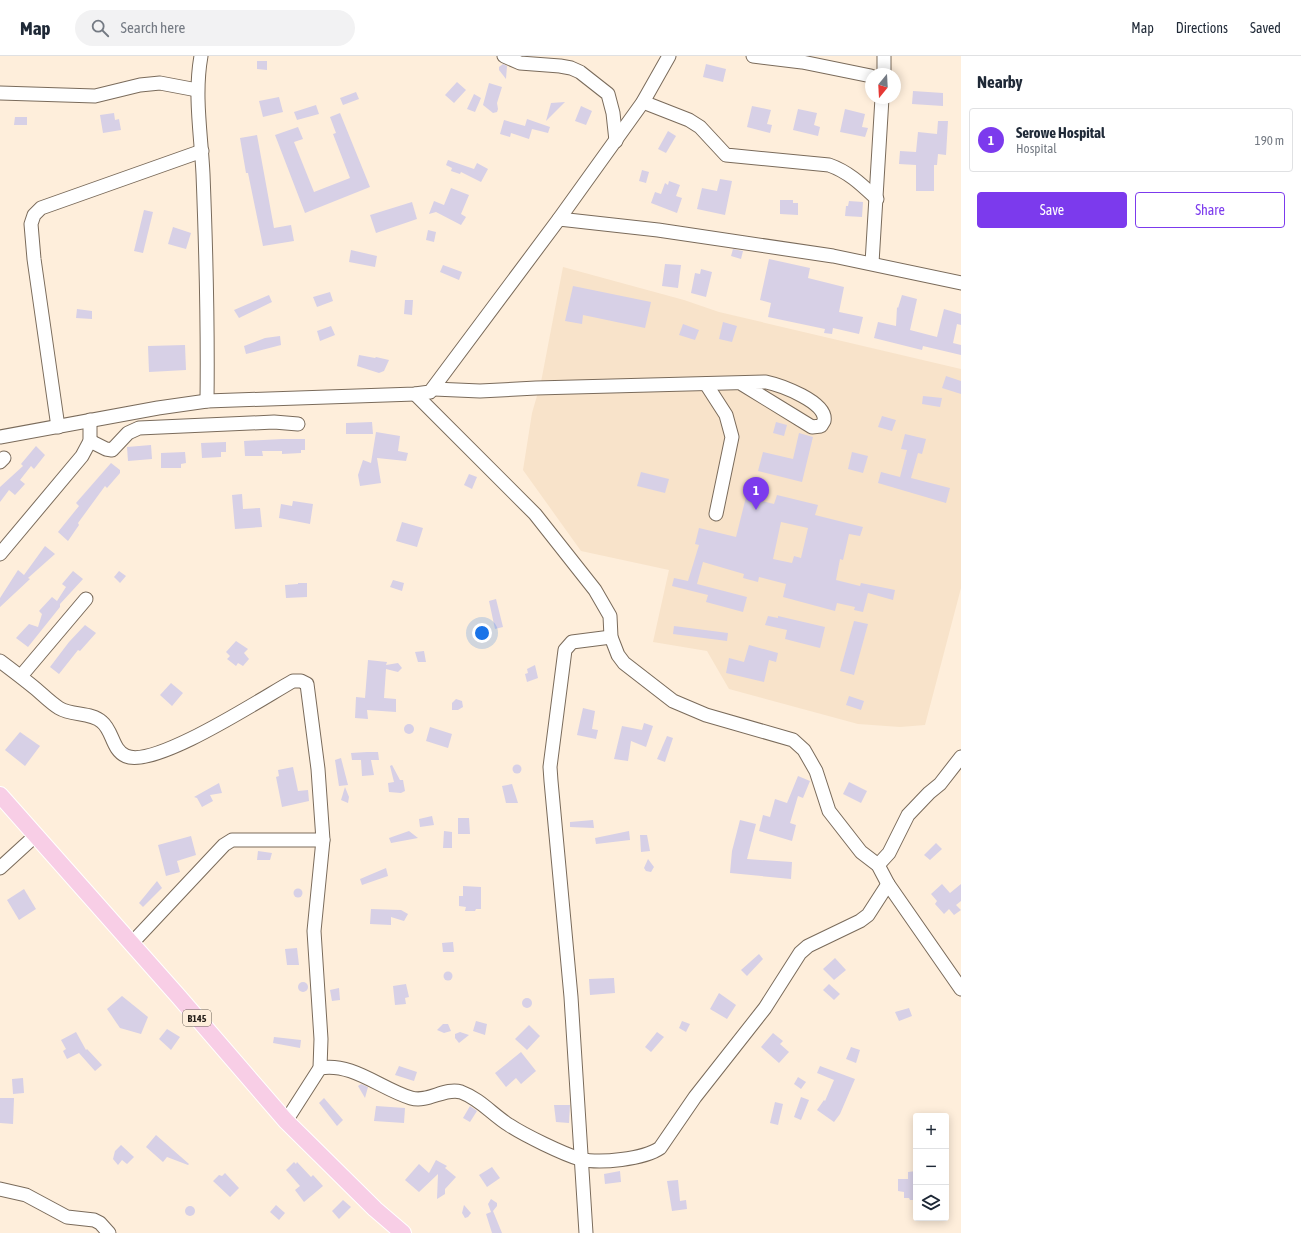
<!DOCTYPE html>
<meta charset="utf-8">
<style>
body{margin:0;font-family:"Asap Condensed",sans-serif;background:#f2f2f3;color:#1f2937}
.controls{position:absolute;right:12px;bottom:12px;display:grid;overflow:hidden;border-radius:4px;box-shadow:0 2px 10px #0003}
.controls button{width:36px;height:36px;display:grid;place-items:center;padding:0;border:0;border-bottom:1px solid #e0e1e3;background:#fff;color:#1f2937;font:20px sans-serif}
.compass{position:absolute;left:865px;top:12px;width:36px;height:36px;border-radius:50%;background:#fff;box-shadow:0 2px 10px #0003;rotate:198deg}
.you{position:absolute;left:482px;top:577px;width:14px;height:14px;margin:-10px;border:3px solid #fff;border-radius:50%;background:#1a73e8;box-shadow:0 0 0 6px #1a73e833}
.badge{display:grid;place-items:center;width:26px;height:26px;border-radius:50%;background:#7c3aed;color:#fff;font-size:13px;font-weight:700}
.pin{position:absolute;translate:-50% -33px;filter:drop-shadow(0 1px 2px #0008)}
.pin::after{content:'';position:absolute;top:21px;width:14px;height:12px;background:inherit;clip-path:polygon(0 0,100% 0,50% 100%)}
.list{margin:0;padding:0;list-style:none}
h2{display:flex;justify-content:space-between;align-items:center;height:52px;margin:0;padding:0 16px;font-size:17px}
h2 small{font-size:13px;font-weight:400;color:#747a83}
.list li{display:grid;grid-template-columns:26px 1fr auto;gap:12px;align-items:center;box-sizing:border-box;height:64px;margin:0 8px 8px;padding:0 8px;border:1px solid #e0e1e3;border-radius:4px}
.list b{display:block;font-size:15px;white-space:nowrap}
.list p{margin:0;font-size:13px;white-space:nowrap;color:#747a83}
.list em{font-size:13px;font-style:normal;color:#747a83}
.actions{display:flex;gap:8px;padding:12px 16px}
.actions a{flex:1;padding:9px 0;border:1px solid #7c3aed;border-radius:4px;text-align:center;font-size:14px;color:#7c3aed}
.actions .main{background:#7c3aed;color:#fff}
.icon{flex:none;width:22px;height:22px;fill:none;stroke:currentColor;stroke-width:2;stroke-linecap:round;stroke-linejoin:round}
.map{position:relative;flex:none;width:961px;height:1177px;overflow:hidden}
header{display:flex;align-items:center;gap:24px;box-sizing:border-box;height:56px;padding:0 20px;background:#fff;border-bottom:1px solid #e0e1e3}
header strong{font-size:19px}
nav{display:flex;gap:22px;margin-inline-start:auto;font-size:14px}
.search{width:280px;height:36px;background:#f2f2f3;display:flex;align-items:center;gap:10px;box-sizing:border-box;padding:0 14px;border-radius:22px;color:#747a83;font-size:15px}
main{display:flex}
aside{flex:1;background:#fff}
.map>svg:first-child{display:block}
.built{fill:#f8e3ca}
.building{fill:#d7d0e6;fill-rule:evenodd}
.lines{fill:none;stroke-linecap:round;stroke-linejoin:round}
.minor-casing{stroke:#7a6b5b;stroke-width:15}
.major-casing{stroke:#fff;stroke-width:18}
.minor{stroke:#fff;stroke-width:13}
.major{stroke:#f8cee6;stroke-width:16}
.labels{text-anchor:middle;stroke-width:3.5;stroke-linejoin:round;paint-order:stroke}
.shield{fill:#feeedb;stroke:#675e54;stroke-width:1}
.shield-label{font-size:10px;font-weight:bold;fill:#26201a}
</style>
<header>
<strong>Map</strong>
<div class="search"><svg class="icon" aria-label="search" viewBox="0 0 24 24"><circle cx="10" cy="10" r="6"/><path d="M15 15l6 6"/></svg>Search here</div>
<nav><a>Map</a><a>Directions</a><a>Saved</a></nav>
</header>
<main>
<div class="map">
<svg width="961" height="1177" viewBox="0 0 961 1177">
<rect width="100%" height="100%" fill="#feeedb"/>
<polygon class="built" points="563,211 684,244 719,256 961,313 961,532 925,669 900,671 858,668 729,633 707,595 653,586 669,514 581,495 523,414 532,357 541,326"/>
<g class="building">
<polygon points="257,5 267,5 267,14 257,13"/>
<polygon points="503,8 507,10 506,23 499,14 499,11"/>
<polygon points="706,8 726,13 723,26 703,21"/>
<polygon points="457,26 466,34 454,47 445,39"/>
<polygon points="489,27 502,31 497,47 498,53 497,56 493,57 483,49"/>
<polygon points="913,35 943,37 943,50 912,48"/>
<polygon points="356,36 359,43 343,49 340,42"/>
<polygon points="474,38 481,42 475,56 467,53"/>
<polygon points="279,41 283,56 263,61 259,45"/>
<polygon points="565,46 546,65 551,47"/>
<polygon points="316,49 319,58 297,64 294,56"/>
<polygon points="581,50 592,55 586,69 575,65"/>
<polygon points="752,50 771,54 767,68 772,69 770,77 747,71"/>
<polygon points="798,53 817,57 814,69 820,71 818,80 793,74"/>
<polygon points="845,53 865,58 862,71 868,72 865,81 840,76"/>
<polygon points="114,57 115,64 119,63 121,74 103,77 100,59"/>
<polygon points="340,57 370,131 305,157 275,79 298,71 303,83 294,86 314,136 350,122 333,78 336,77 330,61"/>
<polygon points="15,61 27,61 27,69 14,69"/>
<polygon points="527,63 550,71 548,77 532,73 529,83 511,77 510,81 500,78 504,64 525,70"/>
<polygon points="938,65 948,65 946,99 938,98 937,109 934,109 934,135 916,135 916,109 899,108 900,95 916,96 918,76 937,78"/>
<polygon points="668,75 676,80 666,97 658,93"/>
<polygon points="257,79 274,172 291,169 294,185 263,190 248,117 246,117 240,82"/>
<polygon points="448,104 474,113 477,107 488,113 481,126 461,116 460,118 451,115 452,112 446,109"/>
<polygon points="642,114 649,116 646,127 639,125"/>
<polygon points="720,123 732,125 725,159 697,153 702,132 717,135"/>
<polygon points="669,125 680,129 676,140 682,142 677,157 651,147 655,136 661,138 665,127 668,129"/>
<polygon points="451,132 469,139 461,158 466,161 461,169 436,156 429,158 434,145 444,149"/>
<polygon points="780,144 793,144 793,147 798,147 798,159 780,158"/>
<polygon points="849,145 863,146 862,161 845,160 846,150 848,150"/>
<polygon points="412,146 417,163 376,177 370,159"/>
<polygon points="144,154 153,156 143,197 134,195"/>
<polygon points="173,171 191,177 186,193 168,188"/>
<polygon points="428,174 436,176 434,186 426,184"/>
<polygon points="733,193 743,195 741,203 731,200"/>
<polygon points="351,194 377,200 375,211 349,206"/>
<polygon points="769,203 810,212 808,222 844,231 839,256 863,261 859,278 833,272 832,278 824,277 825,273 768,261 771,247 760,244"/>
<polygon points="665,208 681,209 678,232 662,230"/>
<polygon points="443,209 462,216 459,224 440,216"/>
<polygon points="701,213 712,216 706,241 691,237 695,217 700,218"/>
<polygon points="573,230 651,246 645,272 583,259 582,268 565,265"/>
<polygon points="330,236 333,245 317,251 313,241"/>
<polygon points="269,239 272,246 239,262 234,254"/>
<polygon points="902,239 917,243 910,274 937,281 944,253 961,258 961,269 957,268 953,287 961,289 961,299 923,290 922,294 874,282 878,266 896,270 897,251 898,252"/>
<polygon points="405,244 413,244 412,259 404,258"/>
<polygon points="77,253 92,255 92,263 76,262"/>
<polygon points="723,266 737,270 732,286 719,283"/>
<polygon points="683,268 699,274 695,284 679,279"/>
<polygon points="331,270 335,279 320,285 317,275"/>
<polygon points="280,280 281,289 246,298 244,290 265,282"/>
<polygon points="185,289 186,314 149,316 148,290"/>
<polygon points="359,299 375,302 376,301 389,304 384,315 379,317 357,310"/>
<polygon points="946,320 961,325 961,338 942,332"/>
<polygon points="923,340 942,342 940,351 922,348"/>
<polygon points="882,360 896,364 892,375 878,371"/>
<polygon points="372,366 373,378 346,378 346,367"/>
<polygon points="776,366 787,369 784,380 773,377"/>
<polygon points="376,376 400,380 398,395 408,397 406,405 377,402 381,427 360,430 358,419 363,404 371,407"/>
<polygon points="799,377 813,381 802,426 758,415 763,396 793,403"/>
<polygon points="905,378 926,383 922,398 918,397 911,422 950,432 946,447 878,427 881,416 900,421 907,394 901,393"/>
<polygon points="282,383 305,383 305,394 301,394 301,397 282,398 282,395 262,395 263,400 245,400 244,385"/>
<polygon points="226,386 226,396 221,396 221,401 202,402 201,387"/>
<polygon points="151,389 152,403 128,405 127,391"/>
<polygon points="36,390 45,399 34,413 31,410 20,424 25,428 15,439 9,434 0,446 0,431 23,410 21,408"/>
<polygon points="185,396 186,407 181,408 181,412 161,412 161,397"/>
<polygon points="852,396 868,400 863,417 848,413"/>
<polygon points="111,407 120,414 120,417 107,432 105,430 78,467 79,469 68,485 58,476 79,450 76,447"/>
<polygon points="641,416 669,423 665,437 637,430"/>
<polygon points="469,418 477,421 472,433 464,429"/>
<polygon points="242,438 243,453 260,452 262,471 235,473 232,439"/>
<path d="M777,439L818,449L815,459L863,471L860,480L849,478L843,504L840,503L836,524L860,530L861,527L895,534L893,544L868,537L863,556L854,554L855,551L837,547L835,555L783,541L786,528L759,521L758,526L743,522L744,518L703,506L697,528L747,541L743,556L706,546L708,539L672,530L674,522L688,525L699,489L695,488L699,472L736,481L746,441L774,448ZM781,466L808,472L801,502L794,500L792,507L773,503Z"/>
<polygon points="293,445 313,448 310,468 279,462 281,448 292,450"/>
<polygon points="402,466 423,472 417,491 396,485"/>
<polygon points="45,490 55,498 28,522 30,523 0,551 0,542 18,514 24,519"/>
<polygon points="73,515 83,523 60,548 60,551 28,591 16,582 29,568 38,571 42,558 39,555 52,541 57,545 66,531 62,528"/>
<polygon points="119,515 126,520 120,527 114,521"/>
<polygon points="393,524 404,527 402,535 390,531"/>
<polygon points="298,527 307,527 307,541 286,542 285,529 298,528"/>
<polygon points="496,543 503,571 495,573 489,545"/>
<polygon points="768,560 778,562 778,560 825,571 820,592 785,583 787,574 765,569"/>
<polygon points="854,565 868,568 854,619 840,615"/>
<polygon points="85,569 96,577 80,595 78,594 59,618 50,611 69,586"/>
<polygon points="674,570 728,577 727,585 673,578"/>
<polygon points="236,585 248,593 244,597 249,603 243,610 238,607 236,610 227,603 230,600 226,596"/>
<polygon points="749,589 778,597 776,606 769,604 764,626 726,617 729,602 744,606"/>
<polygon points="424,595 426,606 418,606 415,596"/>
<polygon points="368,604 387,606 386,609 398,607 402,612 398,616 386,613 384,642 396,643 396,656 367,654 368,663 355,662 356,641 365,642"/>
<polygon points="535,609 538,622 527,626 525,618 528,617 527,613"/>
<polygon points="171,627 183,637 172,650 160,639"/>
<polygon points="849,640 864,645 861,654 846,649"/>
<polygon points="456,643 462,645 463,651 458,654 452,654 452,647"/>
<polygon points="583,652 595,655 592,673 598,674 596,683 577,679"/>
<polygon points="644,667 653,670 646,691 631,685 628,705 614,703 622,670 642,674"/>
<circle cx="409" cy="673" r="5"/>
<polygon points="430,671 452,678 448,692 426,685"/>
<polygon points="20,676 40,690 25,710 5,694"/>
<polygon points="667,680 673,682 665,706 657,703"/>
<polygon points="367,696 378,696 379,704 371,704 374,719 362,720 361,704 352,704 351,697"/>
<polygon points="341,702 348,729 339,730 335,704"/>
<circle cx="517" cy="713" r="4.5"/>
<polygon points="392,709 400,724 403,724 405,735 401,737 389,736 388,727 394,726 390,710"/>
<polygon points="293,711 298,735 308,734 309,745 282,751 276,721 279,720 278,714"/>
<polygon points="798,720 810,725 803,742 798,740 790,767 796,769 792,785 759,775 763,759 770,761 775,743 787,747"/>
<polygon points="849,726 867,735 861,747 843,738"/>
<polygon points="219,727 222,737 210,739 213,745 202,751 197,742 194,741"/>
<polygon points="512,728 518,747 506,747 502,730"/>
<polygon points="345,731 349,741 348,747 341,744"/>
<polygon points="432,760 434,769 420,771 419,763"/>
<polygon points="458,762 469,762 470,778 458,778"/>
<polygon points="593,764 594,772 570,771 570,766"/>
<polygon points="740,764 756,768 747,803 792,806 791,823 730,817 732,795"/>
<polygon points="409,775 418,782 391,787 389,782"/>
<polygon points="444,775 452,776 452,792 443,792"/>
<polygon points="629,775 630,784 596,788 595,782"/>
<polygon points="640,779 647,779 650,795 641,796"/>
<polygon points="191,780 196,799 177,805 180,816 166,820 158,789"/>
<polygon points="936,787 942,793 930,804 924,799"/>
<polygon points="258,795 272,797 270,804 257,804"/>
<polygon points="648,803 654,811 651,816 646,815 644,812"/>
<polygon points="386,812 388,820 362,829 360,823"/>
<polygon points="157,825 162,832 143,851 139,847"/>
<polygon points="942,828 950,837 961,828 961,845 956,849 961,854 954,859 949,853 944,858 935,848 937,845 931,838"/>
<polygon points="463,830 481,831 481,853 476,853 475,855 465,855 466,851 459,850 459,840 463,840"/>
<circle cx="298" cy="837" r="4.5"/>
<polygon points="24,833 36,853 19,864 7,844"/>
<polygon points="371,853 401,854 408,858 404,865 391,861 391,869 370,868"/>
<polygon points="453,886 454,896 443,896 442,887"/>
<polygon points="297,892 299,909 287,909 285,893"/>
<polygon points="759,898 763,903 747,920 741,914"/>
<polygon points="835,902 846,914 834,924 823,913"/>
<circle cx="448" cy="920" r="4.5"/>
<polygon points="614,922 615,937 590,939 589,923"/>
<circle cx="303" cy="931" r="5"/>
<polygon points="406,928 409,941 405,942 406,948 395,949 393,930"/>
<polygon points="829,928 840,938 834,944 823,934"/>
<polygon points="339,932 340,944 332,945 330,934"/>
<polygon points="719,937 736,949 727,963 710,953"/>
<polygon points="122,940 148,961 141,978 120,972 107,953"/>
<circle cx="527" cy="947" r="5"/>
<polygon points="909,952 912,960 899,965 895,956"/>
<polygon points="476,965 487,968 485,979 473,975"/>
<polygon points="682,965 690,968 686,976 679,972"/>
<polygon points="443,968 448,968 451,975 444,977 437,974"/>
<polygon points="529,969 540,980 527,994 515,983"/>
<polygon points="167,973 180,981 171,994 159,983"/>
<polygon points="76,976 86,994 87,993 102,1009 95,1015 79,997 67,1003 63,995 66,993 61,984"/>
<polygon points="460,976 469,979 459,987 455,982 455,978"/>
<polygon points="657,976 664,981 651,996 645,991"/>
<polygon points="773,977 783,985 780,988 789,996 779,1007 761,991"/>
<polygon points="274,981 301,984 300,992 273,987"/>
<polygon points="851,991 860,994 856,1007 846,1003"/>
<polygon points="521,996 536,1015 521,1028 516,1022 506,1031 495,1017"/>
<polygon points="399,1010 417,1016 414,1025 395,1019"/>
<polygon points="820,1010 855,1023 840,1058 834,1066 817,1054 824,1044 825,1045 834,1024 817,1017"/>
<polygon points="798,1021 806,1026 801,1033 794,1028"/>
<polygon points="23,1022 24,1037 13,1038 12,1023"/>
<polygon points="361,1028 368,1031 365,1042 358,1030"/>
<polygon points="801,1041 809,1044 801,1064 794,1061"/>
<polygon points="0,1042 14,1042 13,1068 0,1067"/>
<polygon points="324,1042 343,1064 337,1070 319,1047"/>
<polygon points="775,1046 783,1048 778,1069 770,1067"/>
<polygon points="554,1049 570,1049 569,1067 556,1066"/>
<polygon points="376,1050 405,1052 404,1067 374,1065"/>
<polygon points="470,1050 477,1055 470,1066 463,1062"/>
<polygon points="156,1079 189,1108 188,1109 167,1101 163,1106 146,1091"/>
<polygon points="121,1089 134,1101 127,1108 122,1104 118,1109 113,1103 115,1095"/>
<polygon points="436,1104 447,1110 445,1112 456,1121 445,1133 445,1138 437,1143 438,1118 419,1136 405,1124 419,1108 429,1117"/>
<polygon points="294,1106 296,1108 297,1106 311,1121 313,1119 323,1130 304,1146 295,1134 300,1130 286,1114"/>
<polygon points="492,1111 500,1122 487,1131 479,1119"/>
<polygon points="620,1115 621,1126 605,1128 604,1118"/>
<polygon points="916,1115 916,1144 910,1144 909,1142 904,1142 904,1136 898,1135 898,1123 908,1123 908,1116"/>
<polygon points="225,1117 239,1132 230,1141 213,1125 219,1119 222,1120"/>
<polygon points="678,1124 680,1145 686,1144 687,1153 672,1155 667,1125"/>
<polygon points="491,1143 497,1147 497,1150 493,1155 502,1177 492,1177 486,1158 491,1156 488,1148"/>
<polygon points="343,1144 351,1151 339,1163 332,1155"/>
<polygon points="276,1149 285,1157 279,1164 270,1156"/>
<polygon points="464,1149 471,1157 468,1161 465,1162 462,1157"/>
<circle cx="190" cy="1155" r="5"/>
</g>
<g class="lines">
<g class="minor-casing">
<g id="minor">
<path d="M201,0C194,39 201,78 203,118C206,194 208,269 207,345"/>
<polyline points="504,0 520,7 560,10 571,12 580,16 608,38 613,57 616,85"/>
<polyline points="753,0 802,6 871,20"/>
<polyline points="884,18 884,0"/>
<polyline points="0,37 95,40 140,29 160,27 197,34"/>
<path d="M643,46L689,64L700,71L726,99L829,109C849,116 862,129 877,143"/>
<polyline points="559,163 658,174 833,200 961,227"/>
<polyline points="872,207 882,42"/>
<polyline points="706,328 726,359 732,381 716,458"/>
<path d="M434,333L480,335L536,332L766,326C780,329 828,346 824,365L821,370L812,371L742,328"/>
<polyline points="415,338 535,458 595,534 610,560 611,581 618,599 624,607 673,645 706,659 793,684 804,694 816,715 829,755 861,796 878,809 888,828 961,933"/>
<polyline points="58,371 34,203 31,168 34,159 41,152 202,95"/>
<polyline points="0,381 158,352 207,345 415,338 430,336 559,163 643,46 669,0"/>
<polyline points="90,385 106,393 112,394 128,377 139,372 274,366 298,368"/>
<polyline points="0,406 4,402"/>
<polyline points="0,498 82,400 90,385 90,364"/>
<path d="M0,605C12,614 24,623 36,633C43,639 51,647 59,652C72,660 91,656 102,666C113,675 112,694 126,700C155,713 264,641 293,625H301L307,628L318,713L323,784L314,875L321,983L320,1012L286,1065"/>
<polyline points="21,620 86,543"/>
<polyline points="878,809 889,797 908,759 929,737 940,728 961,701"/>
<polyline points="0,812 35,780"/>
<polyline points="132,887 224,789 232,784 323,784"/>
<path d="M320,1012C352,1006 381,1033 411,1042C428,1047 445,1031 461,1036C480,1043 493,1059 509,1069C524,1079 563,1098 580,1103C600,1108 644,1103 660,1092L695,1041L765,952L800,897L808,890L860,865L868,859L888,828"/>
<polyline points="0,1133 26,1139 67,1161 94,1164 100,1167 109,1177"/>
<polyline points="586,1177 571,941 551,725 550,711 565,594 572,586 611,581"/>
</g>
</g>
<g class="major-casing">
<polyline id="major" points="0,739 179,941 286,1065 375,1153 403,1177"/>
</g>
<use href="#minor" class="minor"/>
<use href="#major" class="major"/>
</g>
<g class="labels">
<rect class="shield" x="183" y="954" width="28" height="16" rx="3"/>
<g class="shield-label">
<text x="197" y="966">B145</text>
</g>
</g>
</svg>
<div class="controls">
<button>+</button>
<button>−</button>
<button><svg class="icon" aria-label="layers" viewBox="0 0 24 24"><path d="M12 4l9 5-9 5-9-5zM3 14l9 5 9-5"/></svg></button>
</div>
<svg class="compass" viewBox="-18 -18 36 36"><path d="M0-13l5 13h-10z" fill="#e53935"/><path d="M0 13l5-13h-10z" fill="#747a83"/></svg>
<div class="you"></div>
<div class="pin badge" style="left:756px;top:454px">1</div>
</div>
<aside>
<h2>Nearby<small></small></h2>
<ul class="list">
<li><span class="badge">1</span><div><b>Serowe Hospital</b><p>Hospital</p></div><em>190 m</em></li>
</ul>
<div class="actions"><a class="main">Save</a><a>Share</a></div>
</aside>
</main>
